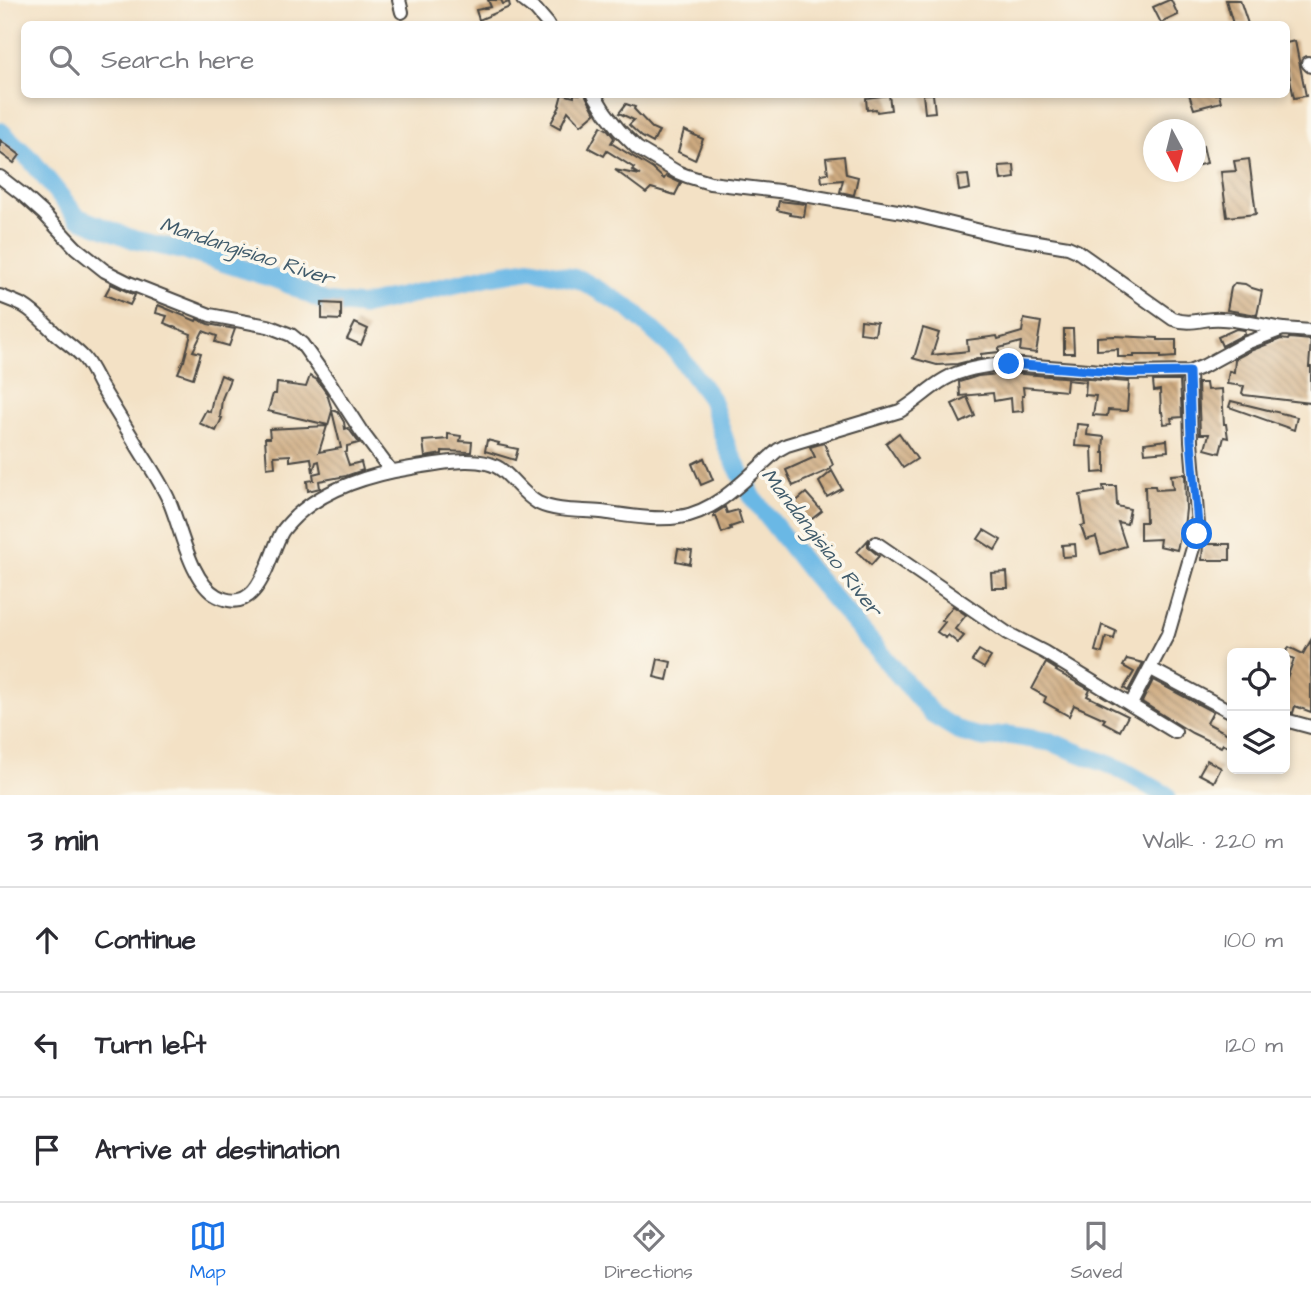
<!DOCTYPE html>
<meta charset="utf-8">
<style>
body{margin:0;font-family:"Architects Daughter",sans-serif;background:#f2f2f3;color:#2b2b33}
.controls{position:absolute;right:21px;bottom:21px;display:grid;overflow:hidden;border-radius:10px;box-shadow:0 4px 10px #0003}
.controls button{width:63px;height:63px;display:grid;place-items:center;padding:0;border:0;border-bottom:2px solid #e1e1e2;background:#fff;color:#2b2b33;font:35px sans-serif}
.compass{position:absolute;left:1143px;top:119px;width:63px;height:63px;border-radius:50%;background:#fff;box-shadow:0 4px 10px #0003;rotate:173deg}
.stop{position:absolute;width:21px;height:21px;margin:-16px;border:5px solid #1a73e8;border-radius:50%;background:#fff}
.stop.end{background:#1a73e8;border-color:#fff;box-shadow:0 2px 7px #0008}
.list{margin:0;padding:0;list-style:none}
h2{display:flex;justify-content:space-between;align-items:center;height:91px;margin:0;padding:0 28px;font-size:30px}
h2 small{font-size:23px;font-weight:400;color:#7c7c81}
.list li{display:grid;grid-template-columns:46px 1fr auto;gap:21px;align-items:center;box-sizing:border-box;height:105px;padding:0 28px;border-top:2px solid #e1e1e2}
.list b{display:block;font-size:26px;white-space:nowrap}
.list em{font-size:23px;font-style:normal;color:#7c7c81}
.icon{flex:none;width:38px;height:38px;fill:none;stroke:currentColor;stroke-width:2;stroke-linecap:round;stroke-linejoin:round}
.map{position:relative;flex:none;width:1311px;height:795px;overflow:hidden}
.search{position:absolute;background:#fff;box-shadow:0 4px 10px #0003;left:21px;right:21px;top:21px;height:77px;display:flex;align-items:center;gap:18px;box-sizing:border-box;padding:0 24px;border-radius:10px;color:#7c7c81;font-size:26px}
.sheet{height:406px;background:#fff}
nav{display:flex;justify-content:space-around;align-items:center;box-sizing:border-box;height:98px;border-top:2px solid #e1e1e2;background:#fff;font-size:19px;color:#7c7c81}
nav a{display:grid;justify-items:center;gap:4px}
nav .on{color:#1a73e8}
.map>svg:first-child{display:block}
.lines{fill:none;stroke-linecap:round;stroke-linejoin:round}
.river{stroke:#6bb8e5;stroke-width:19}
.building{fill:url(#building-back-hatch)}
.minor-casing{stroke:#494642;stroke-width:16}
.minor{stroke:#fff;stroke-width:12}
.route{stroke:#1a73e8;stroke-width:9}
.labels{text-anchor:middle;stroke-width:7;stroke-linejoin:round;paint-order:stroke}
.water-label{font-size:21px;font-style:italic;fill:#415c6c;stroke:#fbf7ec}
</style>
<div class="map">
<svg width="1311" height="795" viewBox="0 0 1311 795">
<defs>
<pattern id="building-back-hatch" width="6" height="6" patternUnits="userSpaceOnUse" patternTransform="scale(1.75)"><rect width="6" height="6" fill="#ceaa80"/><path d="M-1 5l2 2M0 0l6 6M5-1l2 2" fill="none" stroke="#a78b69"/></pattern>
</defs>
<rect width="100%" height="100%" fill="#fbf7ec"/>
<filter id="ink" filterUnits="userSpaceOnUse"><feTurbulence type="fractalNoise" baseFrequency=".0143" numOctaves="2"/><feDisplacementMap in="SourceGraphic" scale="14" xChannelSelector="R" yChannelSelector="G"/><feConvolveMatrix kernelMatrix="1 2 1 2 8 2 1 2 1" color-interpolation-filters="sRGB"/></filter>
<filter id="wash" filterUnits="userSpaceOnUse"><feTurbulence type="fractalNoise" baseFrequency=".00686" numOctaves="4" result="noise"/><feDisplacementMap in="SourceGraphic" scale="28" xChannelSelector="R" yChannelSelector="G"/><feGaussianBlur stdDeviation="1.57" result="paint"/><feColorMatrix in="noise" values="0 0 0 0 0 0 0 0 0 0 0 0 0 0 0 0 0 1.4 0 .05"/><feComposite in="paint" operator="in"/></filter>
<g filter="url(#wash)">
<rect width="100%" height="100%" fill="#f3e1c5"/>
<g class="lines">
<polyline class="river" points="0,131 32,161 77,217 135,240 190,252 282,281 325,302 362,306 490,276 532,269 581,280 627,307 675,350 711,399 727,447 753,498 810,571 933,715 961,732 984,738 1008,735 1051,742 1120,769 1166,795"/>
</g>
<g id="blocks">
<g class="building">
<polygon points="488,0 501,0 503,4 509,2 510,7 479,20 476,10 491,7"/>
<polygon points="1169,0 1171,0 1178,15 1161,23 1153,7"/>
<polygon points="1226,0 1240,0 1248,24 1233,24"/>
<polygon points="1295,41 1306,96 1294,98 1286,60 1286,43"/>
<polygon points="562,94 574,97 574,94 585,94 595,113 581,125 568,111 560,128 551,123 560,106 559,105"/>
<polygon points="923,94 933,94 935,112 925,113"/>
<polygon points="1189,94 1219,94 1221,102 1194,109"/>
<polygon points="889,95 891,110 877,112 876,109 867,110 866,98"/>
<polygon points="626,104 635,107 634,109 652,128 659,131 653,143 642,137 629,125 634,120 619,113"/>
<polygon points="601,126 608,130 614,138 611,143 653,169 664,179 666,176 681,183 675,195 651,188 646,193 615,170 640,175 632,170 634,168 607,151 604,156 589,148"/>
<polygon points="684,130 703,139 695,160 678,152"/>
<polygon points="0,140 20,155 14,163 0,153"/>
<polygon points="1203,146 1207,163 1195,166 1195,148"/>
<polygon points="844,156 846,174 858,177 854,195 840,192 843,180 822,182 821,174 828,173 826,158"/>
<polygon points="1249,159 1256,214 1227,217 1221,172 1236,171 1234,161"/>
<polygon points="1014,165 1015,178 1001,180 999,166"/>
<polygon points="968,175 970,189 959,191 957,176"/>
<polygon points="779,201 806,204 804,217 790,215 790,213 777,210"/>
<polygon points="1235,283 1245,284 1252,288 1262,291 1257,315 1227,310 1231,288"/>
<polygon points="111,284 135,295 130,305 105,295"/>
<polygon points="322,303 341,304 341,320 322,319"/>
<polygon points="158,305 196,321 197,319 208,324 235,329 229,346 215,342 217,336 203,331 193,351 201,353 193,378 178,373 183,361 184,361 191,334 164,323 167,316 156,313"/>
<polygon points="1024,319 1041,322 1036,353 1020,351 1021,342 999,348 999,352 981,354 981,358 957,364 937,365 912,358 914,358 923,328 939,333 932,355 968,351 967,340 997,336 998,339 1022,332"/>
<polygon points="861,320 877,322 875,335 860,333"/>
<polygon points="355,323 368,329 361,345 347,339"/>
<polygon points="1064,329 1073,329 1074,353 1064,353"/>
<polygon points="1236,329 1244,330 1245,334 1222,346 1218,337"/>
<polygon points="1114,336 1158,338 1158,340 1176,340 1176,357 1161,358 1161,355 1134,355 1134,357 1118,357 1118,349 1097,350 1097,337"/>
<polygon points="1289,338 1311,340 1309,367 1311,367 1311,403 1244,395 1242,393 1244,386 1227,384 1229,371 1234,372 1235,359 1250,351 1281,339 1288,340"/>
<polygon points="1009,373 1129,382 1127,411 1108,410 1107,416 1093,415 1096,396 1085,395 1086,382 1067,380 1066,391 1023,387 1024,396 1022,396 1023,411 1012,412 1011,398 994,401 993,393 960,396 959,382 978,376"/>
<polygon points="221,375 230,379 222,399 220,417 222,418 216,431 199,423 206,410 210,412 213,397"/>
<polygon points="310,376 317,380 327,394 332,410 338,412 344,422 345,429 348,428 359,443 347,446 347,452 345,453 349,465 361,462 363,470 346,476 319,481 320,488 308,491 307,481 314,480 313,474 321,472 319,461 316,462 313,472 311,458 290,461 290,455 274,456 275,467 267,468 265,438 270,438 269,429 327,426 319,452 341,448 332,411 328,425 268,411 273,394 276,394 277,383 306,387"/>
<polygon points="1153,381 1180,381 1182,417 1171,418 1172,423 1164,424 1162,412 1161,412 1160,390 1154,391"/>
<polygon points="1198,383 1206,383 1207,390 1222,389 1224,424 1226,424 1228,438 1224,437 1220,453 1205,449 1209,434 1200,434"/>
<polygon points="967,397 975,416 961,423 952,404"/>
<polygon points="1231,401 1297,417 1294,430 1229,407"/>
<polygon points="1077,424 1088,425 1087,435 1104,437 1103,453 1105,453 1105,472 1093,473 1092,447 1075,446"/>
<polygon points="899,433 917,459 903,468 886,443"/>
<polygon points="448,434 461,436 460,441 472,442 471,452 442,451 442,454 425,457 423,441 448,439"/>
<polygon points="487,440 499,443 498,445 518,449 515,460 485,451"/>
<polygon points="1167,440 1168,451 1145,453 1144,443"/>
<polygon points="824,443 833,465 830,467 831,469 793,486 786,470 815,457 810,447"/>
<polygon points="704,458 713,480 701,485 692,464"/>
<polygon points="832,471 842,489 827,497 819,482"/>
<polygon points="1185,474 1186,509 1184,527 1187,527 1184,538 1180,537 1177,550 1159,546 1160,539 1140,540 1140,522 1146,522 1145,486 1155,486 1156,490 1173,489 1171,475"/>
<polygon points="1103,486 1116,486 1117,506 1130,509 1127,524 1118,522 1126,546 1101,554 1096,537 1086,540 1081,526 1085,525 1080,495 1104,491"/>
<polygon points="806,493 822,511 808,522 793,504"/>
<polygon points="725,507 727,513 738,510 742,523 730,527 731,529 722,533 716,516 714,517 714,514"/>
<polygon points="984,530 1001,540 995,550 978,539"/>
<polygon points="868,540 868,547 879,556 871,565 857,552"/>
<polygon points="1075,544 1076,556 1063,557 1062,545"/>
<polygon points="1203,544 1230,544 1230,560 1202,560"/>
<polygon points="678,549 692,551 690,564 676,561"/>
<polygon points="1007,572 1008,588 992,588 991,573"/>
<polygon points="953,606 966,615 955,629 964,636 958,643 948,635 946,638 937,632 945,622 942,620"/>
<polygon points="1102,625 1116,631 1114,639 1106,637 1102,653 1095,651"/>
<polygon points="1311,640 1311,712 1295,706 1293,713 1285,711 1285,683 1294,659 1285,655 1289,647 1303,654"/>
<polygon points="979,650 991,657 984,668 972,661"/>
<polygon points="658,659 671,662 667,680 654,677"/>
<polygon points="1127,659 1143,663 1128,691 1124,688 1134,672 1123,666"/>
<polygon points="1046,663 1057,670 1056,671 1090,690 1087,696 1128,716 1120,731 1103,722 1105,719 1074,705 1069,716 1044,702 1046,697 1032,689"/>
<polygon points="1153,680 1213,712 1207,723 1232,736 1232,748 1223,744 1221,747 1192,733 1142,702"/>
<polygon points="1207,760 1221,768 1214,782 1199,774"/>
</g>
</g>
</g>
<g filter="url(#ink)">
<use href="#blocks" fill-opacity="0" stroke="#494642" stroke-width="2"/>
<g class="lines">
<g class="minor-casing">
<g id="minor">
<polyline points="399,0 402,12"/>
<polyline points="523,0 536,10 548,24"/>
<polyline points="1308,63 1311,66"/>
<path d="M594,94L605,112L619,130L637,148L677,172L687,176L710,183L787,192L903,212L1001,236L1068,247L1077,251L1173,319C1193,326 1204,317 1222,319C1243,320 1263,326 1283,329"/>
<polyline points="0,177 23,195 43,213 76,248 105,271 129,283 210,315 268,326 291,335 302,344 332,386 361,431 391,471"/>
<path d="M0,296C8,299 16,302 24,306C36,313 46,325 56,334C65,342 76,349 84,358C91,366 95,376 100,385C112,405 124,424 136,444C147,463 162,483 170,503C181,529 191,582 217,596C260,618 268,556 282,532C285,527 291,521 296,516C326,488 372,474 411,468C437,464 482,453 503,471C515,481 524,495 538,503C557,512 581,510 601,512C625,515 655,521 679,517C718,512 750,474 778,450L787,445L900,411C916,402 929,388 945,379C964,368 988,365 1009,364L1128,373L1189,372L1204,366L1246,343L1283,329L1311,331"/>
<polyline points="876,543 1007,633 1044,652 1175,732"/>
<polyline points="1151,669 1232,712"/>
<polyline points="1131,704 1168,634 1197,534 1198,525 1191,441 1189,372"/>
<polyline points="1285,720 1311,727"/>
</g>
</g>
<use href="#minor" class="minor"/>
</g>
</g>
<g class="lines" filter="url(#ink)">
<polyline class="route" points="1009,364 1128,373 1189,372 1191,441 1198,525 1197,534"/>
</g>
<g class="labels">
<g class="water-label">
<text transform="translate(247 251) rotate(18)" y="7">Mandangisiao River</text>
<text transform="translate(822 542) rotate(52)" y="7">Mandangisiao River</text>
</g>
</g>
</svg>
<div class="controls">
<button><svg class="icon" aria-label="locate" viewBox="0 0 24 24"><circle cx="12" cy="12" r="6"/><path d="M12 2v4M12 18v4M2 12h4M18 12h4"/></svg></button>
<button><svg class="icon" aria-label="layers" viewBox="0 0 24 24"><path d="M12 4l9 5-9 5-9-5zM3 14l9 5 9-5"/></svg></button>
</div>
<svg class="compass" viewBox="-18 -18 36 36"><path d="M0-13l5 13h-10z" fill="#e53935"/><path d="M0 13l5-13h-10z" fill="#7c7c81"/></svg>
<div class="stop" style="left:1197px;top:534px"></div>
<div class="stop end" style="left:1009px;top:364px"></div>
<div class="search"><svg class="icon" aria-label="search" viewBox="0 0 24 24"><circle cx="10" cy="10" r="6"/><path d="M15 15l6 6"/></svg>Search here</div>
</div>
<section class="sheet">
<h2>3 min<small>Walk · 220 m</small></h2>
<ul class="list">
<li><svg class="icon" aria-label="ahead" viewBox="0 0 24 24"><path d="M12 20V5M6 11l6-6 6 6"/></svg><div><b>Continue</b></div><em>100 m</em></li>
<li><svg class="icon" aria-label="left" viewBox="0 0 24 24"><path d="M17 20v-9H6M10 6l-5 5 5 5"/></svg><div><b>Turn left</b></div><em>120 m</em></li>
<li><svg class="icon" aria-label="arrive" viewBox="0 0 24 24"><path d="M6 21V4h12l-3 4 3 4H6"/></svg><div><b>Arrive at destination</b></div></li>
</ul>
</section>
<nav>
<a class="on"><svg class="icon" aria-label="map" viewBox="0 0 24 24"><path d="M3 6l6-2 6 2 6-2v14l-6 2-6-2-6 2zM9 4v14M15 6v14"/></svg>Map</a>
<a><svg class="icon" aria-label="directions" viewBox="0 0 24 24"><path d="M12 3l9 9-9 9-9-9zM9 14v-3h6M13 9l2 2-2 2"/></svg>Directions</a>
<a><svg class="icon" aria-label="saved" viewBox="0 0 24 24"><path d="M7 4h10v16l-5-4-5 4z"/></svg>Saved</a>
</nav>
